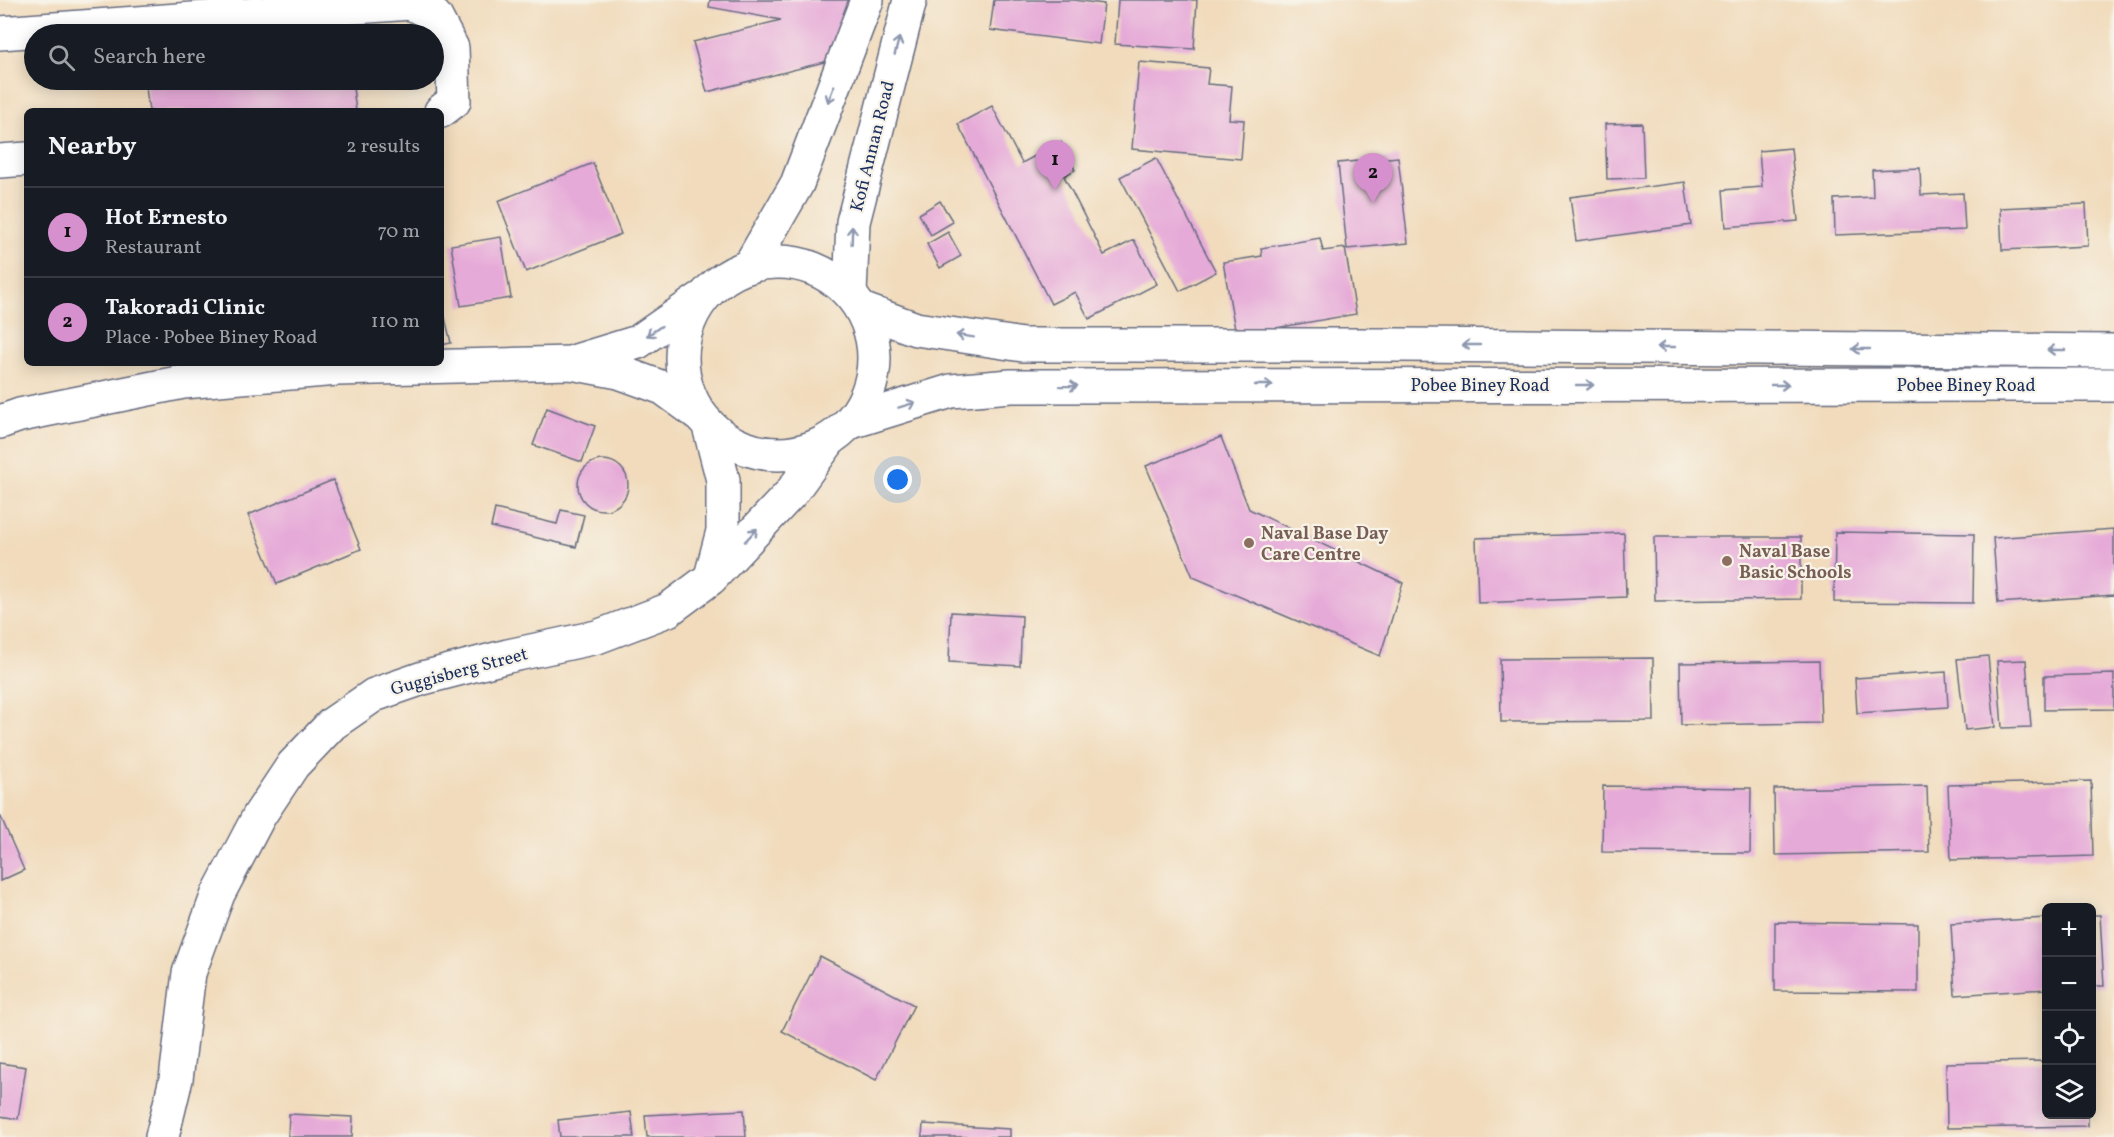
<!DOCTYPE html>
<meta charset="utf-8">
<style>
body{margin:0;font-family:Vollkorn,serif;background:#20242c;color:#f1f3f6}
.controls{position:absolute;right:18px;bottom:18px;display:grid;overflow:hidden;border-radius:9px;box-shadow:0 3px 15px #0003}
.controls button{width:54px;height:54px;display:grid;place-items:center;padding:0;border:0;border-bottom:2px solid #363941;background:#171b24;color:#f1f3f6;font:30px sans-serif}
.you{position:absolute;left:898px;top:480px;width:21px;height:21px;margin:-15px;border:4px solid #fff;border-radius:50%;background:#1a73e8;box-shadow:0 0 0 9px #1a73e833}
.badge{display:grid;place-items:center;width:39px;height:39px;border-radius:50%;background:#d690ce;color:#111;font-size:20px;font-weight:700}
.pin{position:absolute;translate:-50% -50px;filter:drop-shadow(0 2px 3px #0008)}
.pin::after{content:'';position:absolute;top:32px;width:21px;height:18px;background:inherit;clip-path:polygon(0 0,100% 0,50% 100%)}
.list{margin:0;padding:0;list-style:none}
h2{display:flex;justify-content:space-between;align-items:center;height:78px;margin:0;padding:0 24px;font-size:26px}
h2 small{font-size:20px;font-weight:400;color:#9ea1a6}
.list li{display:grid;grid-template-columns:39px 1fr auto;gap:18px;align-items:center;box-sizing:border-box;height:90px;padding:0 24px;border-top:2px solid #363941}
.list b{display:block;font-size:22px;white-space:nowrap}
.list p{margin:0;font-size:20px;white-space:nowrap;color:#9ea1a6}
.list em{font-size:20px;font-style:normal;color:#9ea1a6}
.icon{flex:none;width:33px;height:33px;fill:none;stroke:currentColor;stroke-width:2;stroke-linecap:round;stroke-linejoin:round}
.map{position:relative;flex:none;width:2114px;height:1137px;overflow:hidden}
.search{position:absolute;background:#171b24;box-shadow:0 3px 15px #0003;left:24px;top:24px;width:420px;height:66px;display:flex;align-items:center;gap:15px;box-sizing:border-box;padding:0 21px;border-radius:33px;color:#9ea1a6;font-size:22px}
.panel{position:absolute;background:#171b24;box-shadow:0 3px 15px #0003;left:24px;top:108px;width:420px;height:258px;border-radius:9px}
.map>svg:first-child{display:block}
.building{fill:#e6aad8}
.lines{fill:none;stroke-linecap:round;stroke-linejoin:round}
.minor-casing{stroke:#666b7f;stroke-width:36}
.minor{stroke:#fff;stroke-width:33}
.oneway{stroke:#8d97ae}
.education-dot{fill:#8d6e63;stroke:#f7f3e8;stroke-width:2}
.labels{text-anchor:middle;stroke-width:4.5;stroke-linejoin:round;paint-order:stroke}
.street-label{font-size:18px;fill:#1b2f5e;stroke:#f7f3e8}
.education-label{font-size:18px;font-weight:bold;fill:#785e54;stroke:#f7f3e8;text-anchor:start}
</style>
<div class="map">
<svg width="2114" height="1137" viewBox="0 0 2114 1137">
<rect width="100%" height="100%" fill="#f7f3e8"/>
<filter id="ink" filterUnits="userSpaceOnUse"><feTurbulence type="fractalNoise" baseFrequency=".0167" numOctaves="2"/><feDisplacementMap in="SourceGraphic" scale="12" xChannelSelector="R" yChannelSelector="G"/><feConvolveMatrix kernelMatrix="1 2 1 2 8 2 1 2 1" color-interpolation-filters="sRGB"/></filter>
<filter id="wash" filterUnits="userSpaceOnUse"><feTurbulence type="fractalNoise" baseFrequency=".008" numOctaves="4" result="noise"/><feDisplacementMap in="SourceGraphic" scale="24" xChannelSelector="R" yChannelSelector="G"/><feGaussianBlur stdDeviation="1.35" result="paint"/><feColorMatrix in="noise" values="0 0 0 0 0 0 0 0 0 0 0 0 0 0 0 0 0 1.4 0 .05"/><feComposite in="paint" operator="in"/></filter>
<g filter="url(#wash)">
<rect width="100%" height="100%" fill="#f1dbbc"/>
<g id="blocks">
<g class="building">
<polygon points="710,0 854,0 840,58 707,92 693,42 781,20 709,7"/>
<polygon points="994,0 1074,0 1104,4 1099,44 990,30"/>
<polygon points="1118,0 1197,0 1194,49 1115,44"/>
<polygon points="1139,62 1209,68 1207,84 1232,86 1229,119 1244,120 1241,159 1132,149"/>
<polygon points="145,80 352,80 356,111 149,111"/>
<polygon points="992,106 1022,163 1061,142 1075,170 1064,176 1104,255 1134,240 1157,284 1089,319 1075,292 1051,304 958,124"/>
<polygon points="1642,123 1644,178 1607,179 1605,124"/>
<polygon points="1791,148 1798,221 1726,227 1723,190 1762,187 1759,151"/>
<polygon points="1398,157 1408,243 1347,249 1338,163"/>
<polygon points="1156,158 1216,272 1180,291 1120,177"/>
<polygon points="593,163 621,234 526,272 498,201"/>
<polygon points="1920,168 1921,195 1963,193 1965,230 1835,235 1834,199 1873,197 1872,170"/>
<polygon points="1685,182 1691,225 1576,241 1570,197"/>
<polygon points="940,201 953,222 931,235 919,214"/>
<polygon points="2086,204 2088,246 2002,250 2000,208"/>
<polygon points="948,232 961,256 940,268 927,244"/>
<polygon points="501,237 511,298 461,306 451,245"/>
<polygon points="1320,238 1323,251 1345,248 1356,314 1236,335 1223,262 1262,256 1261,248"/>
<polygon points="443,309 451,343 441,345 441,310"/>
<polygon points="547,408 595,426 582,462 533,445"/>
<polygon points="1221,437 1249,509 1403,583 1380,656 1193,577 1146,466"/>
<circle cx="603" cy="485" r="25"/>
<polygon points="333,480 361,549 277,584 248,515"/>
<polygon points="495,509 557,524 561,510 584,515 576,547 491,527"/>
<polygon points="2114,529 2114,595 1998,603 1993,538"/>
<polygon points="1835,532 1974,534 1973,603 1834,602"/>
<polygon points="1624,533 1626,597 1478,603 1476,538"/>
<polygon points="1654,537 1801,537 1801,599 1655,601"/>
<polygon points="951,612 1022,616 1020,666 949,662"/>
<polygon points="1988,656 1995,727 1965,730 1957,659"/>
<polygon points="1653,658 1654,721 1501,722 1500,659"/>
<polygon points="2026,660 2031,727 2002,728 1997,661"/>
<polygon points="1819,661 1821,723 1681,725 1680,663"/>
<polygon points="1946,672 1948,707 1857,713 1855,678"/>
<polygon points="2114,674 2114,709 2044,710 2044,676"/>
<polygon points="2091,781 2093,856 1951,860 1948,785"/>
<polygon points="1603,786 1751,788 1750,853 1602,852"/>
<polygon points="1927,786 1929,852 1775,855 1774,789"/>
<polygon points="0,815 24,870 0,881"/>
<polygon points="2092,915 2100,915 2104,986 2092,986"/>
<polygon points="2046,918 2046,989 1955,995 1951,924"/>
<polygon points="1775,922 1918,924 1918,992 1775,991"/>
<polygon points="820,956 914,1005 876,1080 782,1031"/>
<polygon points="2046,1061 2046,1114 2088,1114 2088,1126 1947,1128 1946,1063"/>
<polygon points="0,1063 26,1067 18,1119 0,1116"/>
<polygon points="744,1110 746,1137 647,1137 645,1115"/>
<polygon points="631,1112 634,1137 560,1137 558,1120"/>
<polygon points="289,1114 353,1117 352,1137 288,1137"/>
<polygon points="923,1124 1010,1129 1010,1137 922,1137"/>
</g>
</g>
</g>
<g filter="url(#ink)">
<use href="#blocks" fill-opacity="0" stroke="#666b7f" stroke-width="1.5"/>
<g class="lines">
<g class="minor-casing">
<g id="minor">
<polyline points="0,33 411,3 435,16 452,48 454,101 441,111"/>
<polyline points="0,161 27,159"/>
<circle cx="778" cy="358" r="96"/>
<polyline points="750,265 797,184 867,0"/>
<polyline points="850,294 853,222 910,0"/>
<polyline points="861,309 916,329 1023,345 1400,345 2114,351"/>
<polyline points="576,361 638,342 700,299"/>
<polyline points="0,422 20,415 183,382 337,369 571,363 619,372 663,388 700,415"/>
<polyline points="851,422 951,391 1011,386 2114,385"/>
<polyline points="709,426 723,480 723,531 712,573"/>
<polyline points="162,1137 176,1079 189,973 218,894 259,816 293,765 332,724 374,695 423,678 508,656 597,637 668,610 711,578 791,493 828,442"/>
</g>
</g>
<use href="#minor" class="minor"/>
</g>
<defs><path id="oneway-shaft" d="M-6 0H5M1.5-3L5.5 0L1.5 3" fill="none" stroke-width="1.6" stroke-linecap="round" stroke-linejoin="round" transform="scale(1.5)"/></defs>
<g class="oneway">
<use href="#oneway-shaft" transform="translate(897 46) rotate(-75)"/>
<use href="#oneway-shaft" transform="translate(831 94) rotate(111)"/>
<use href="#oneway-shaft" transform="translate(852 235) rotate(-88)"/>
<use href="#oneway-shaft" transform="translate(654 331) rotate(146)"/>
<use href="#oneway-shaft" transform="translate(965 336) rotate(-171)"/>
<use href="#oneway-shaft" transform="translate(1471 345) rotate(-180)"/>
<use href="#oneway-shaft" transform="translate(1666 347) rotate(-180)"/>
<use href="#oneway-shaft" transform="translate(1861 349) rotate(-180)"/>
<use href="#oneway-shaft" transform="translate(2056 350) rotate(-180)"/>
<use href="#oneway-shaft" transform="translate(1264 385)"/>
<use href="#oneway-shaft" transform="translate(1585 385)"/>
<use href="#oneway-shaft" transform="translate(1780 385)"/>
<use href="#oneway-shaft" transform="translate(1069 386) rotate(-1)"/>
<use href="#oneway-shaft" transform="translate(907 405) rotate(-17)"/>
<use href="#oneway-shaft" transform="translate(751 535) rotate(-47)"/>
</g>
</g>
<g class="education-dot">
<circle cx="1249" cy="543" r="6"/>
<circle cx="1727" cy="561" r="6"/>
</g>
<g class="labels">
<g class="street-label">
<text transform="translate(872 146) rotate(-76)" y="6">Kofi Annan Road</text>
<text x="1480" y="391">Pobee Biney Road</text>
<text x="1966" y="391">Pobee Biney Road</text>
<text transform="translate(459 671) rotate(-15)" y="6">Guggisberg Street</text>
</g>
<g class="education-label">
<text x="1261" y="539">Naval Base Day<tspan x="1261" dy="21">Care Centre</tspan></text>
<text x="1739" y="557">Naval Base<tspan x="1739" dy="21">Basic Schools</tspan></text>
</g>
</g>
</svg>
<div class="controls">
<button>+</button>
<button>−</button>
<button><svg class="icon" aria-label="locate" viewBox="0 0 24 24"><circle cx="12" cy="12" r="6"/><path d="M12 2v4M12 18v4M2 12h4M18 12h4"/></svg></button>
<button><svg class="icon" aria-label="layers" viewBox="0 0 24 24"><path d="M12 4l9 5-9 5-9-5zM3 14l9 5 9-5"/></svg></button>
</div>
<div class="you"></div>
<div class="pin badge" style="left:1055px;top:190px">1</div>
<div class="pin badge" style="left:1373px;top:203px">2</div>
<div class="search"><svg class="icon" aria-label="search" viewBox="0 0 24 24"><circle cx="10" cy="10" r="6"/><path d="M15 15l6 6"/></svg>Search here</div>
<section class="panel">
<h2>Nearby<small>2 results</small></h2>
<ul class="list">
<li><span class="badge">1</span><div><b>Hot Ernesto</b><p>Restaurant</p></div><em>70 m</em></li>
<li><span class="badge">2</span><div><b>Takoradi Clinic</b><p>Place · Pobee Biney Road</p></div><em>110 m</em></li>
</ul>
</section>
</div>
